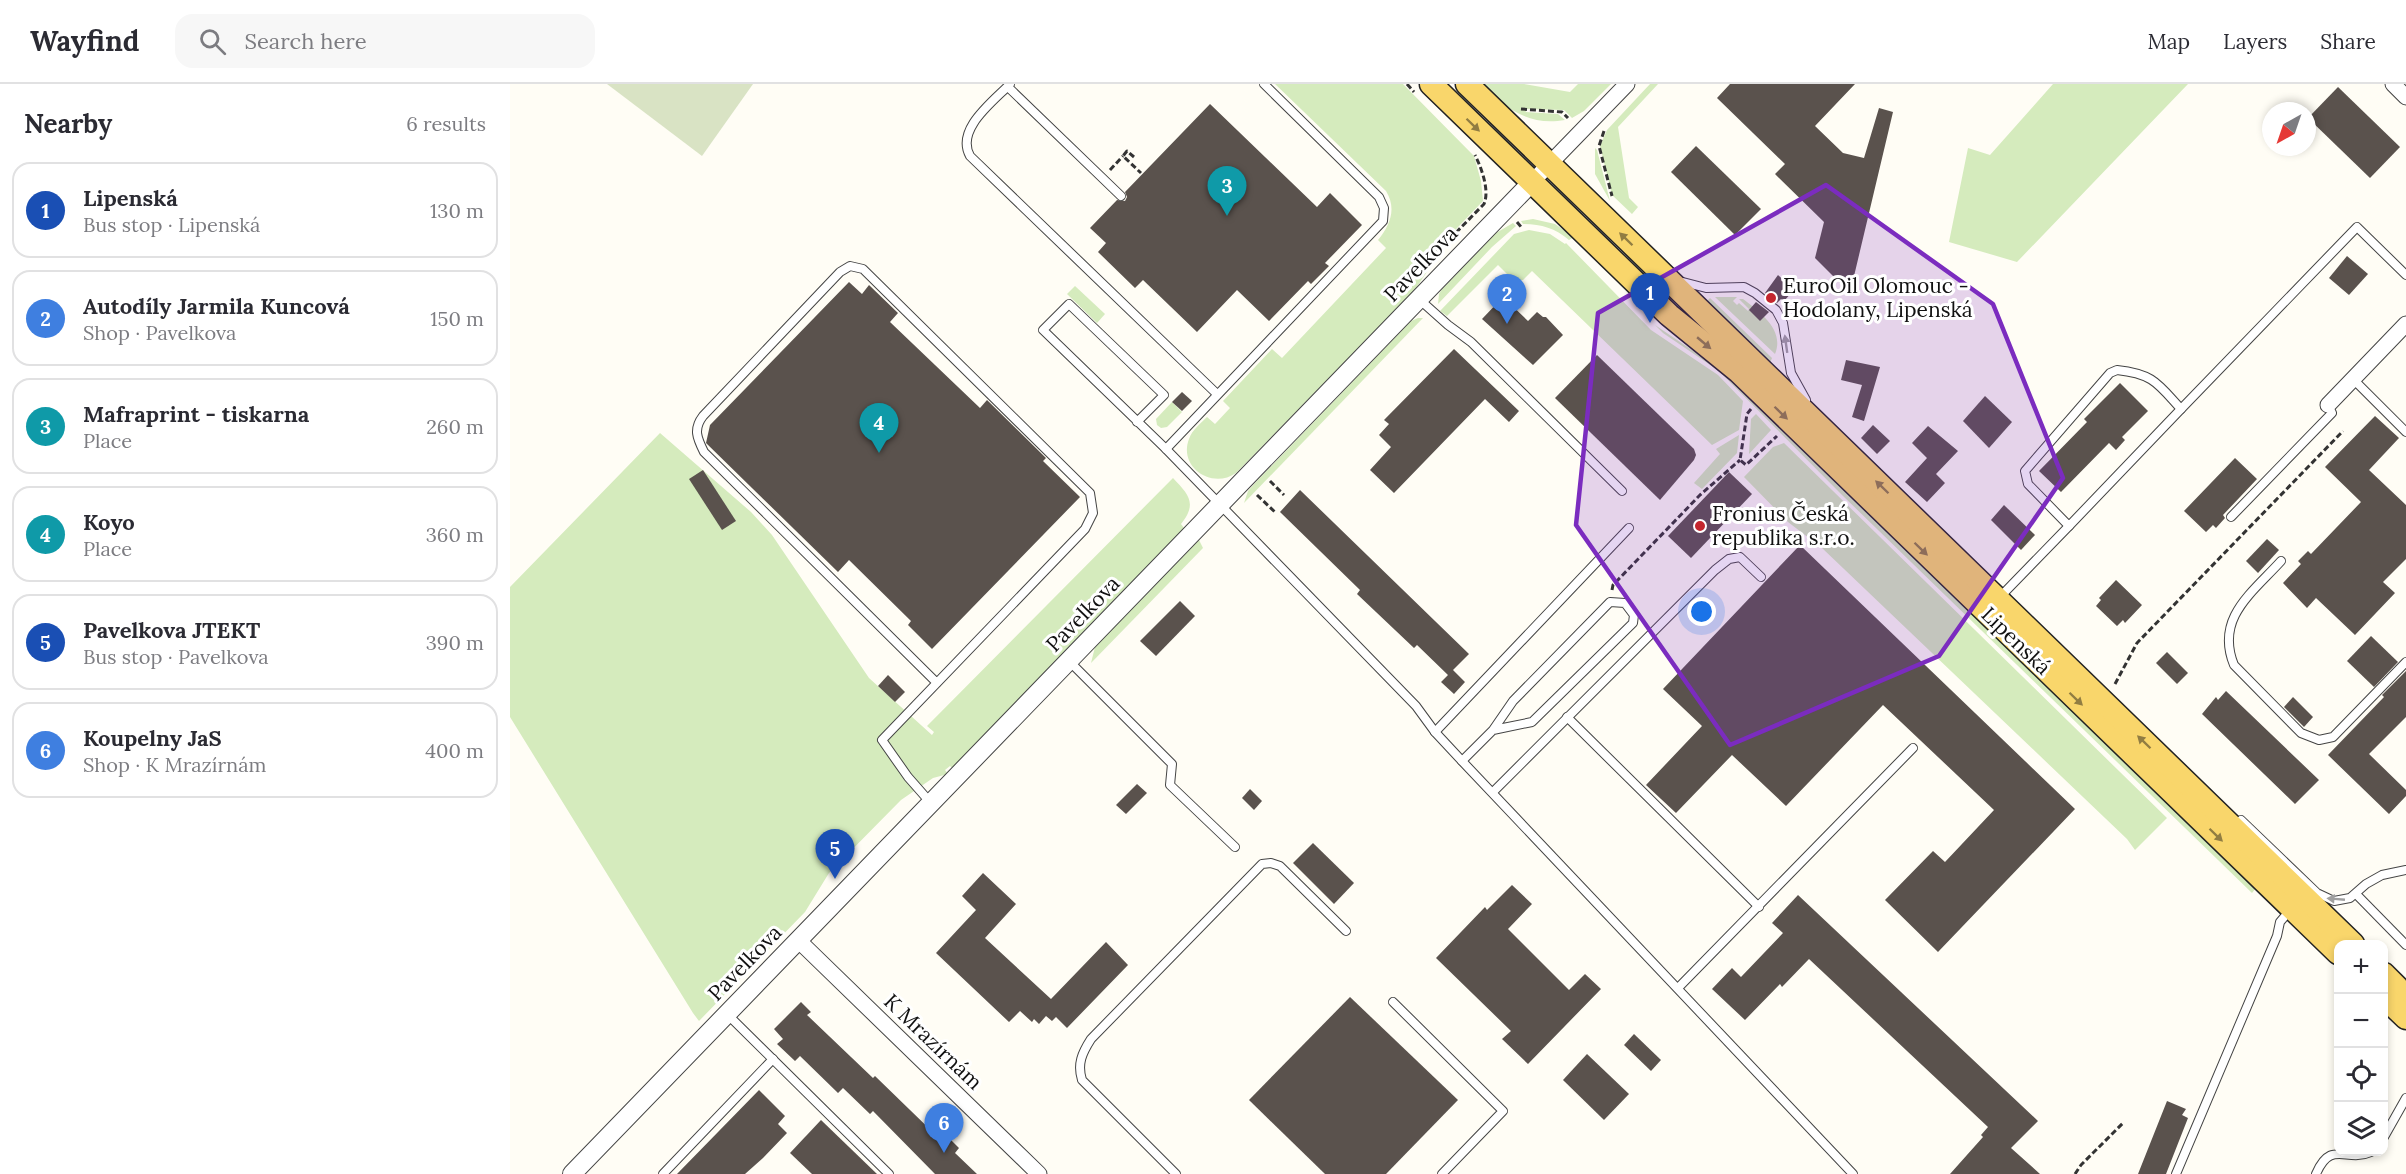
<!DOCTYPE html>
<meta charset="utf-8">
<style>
body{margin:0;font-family:Lora,serif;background:#f7f7f7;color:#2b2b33}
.controls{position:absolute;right:18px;bottom:18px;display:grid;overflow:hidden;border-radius:12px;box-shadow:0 3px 9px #0003}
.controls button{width:54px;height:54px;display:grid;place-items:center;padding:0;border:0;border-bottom:2px solid #e1e1e2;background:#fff;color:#2b2b33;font:30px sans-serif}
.compass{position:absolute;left:1752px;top:18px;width:54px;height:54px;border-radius:50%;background:#fff;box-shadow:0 3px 9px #0003;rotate:220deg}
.you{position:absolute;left:1192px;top:528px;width:21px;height:21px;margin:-15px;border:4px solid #fff;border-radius:50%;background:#1a73e8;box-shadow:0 0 0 9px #1a73e833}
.badge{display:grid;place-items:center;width:39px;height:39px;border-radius:50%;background:#db2777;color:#fff;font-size:20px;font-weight:700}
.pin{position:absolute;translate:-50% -50px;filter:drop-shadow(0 2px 3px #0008)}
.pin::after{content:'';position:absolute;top:32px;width:21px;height:18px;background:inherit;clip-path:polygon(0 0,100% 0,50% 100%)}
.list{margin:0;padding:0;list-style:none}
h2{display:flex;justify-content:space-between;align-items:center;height:78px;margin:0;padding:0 24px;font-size:26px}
h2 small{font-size:20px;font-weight:400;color:#7c7c81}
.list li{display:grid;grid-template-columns:39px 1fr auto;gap:18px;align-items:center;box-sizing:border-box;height:96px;margin:0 12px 12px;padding:0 12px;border:2px solid #e1e1e2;border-radius:18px}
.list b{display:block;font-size:22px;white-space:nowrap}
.list p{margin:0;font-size:20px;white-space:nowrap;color:#7c7c81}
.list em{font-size:20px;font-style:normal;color:#7c7c81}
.icon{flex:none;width:33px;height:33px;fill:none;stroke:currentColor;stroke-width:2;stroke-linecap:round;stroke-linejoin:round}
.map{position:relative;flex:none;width:1896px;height:1090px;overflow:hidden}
header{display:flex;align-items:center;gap:36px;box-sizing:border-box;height:84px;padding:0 30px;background:#fff;border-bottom:2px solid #e1e1e2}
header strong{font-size:28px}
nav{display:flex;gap:33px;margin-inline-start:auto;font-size:21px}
.search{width:420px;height:54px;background:#f7f7f7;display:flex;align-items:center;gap:15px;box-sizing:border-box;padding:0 21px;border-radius:18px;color:#7c7c81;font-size:22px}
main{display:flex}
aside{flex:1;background:#fff}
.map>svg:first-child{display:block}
.green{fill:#d5ebbd}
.cemetery{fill:#d9e3c4}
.building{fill:#5a524d}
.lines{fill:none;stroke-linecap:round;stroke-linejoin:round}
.service-casing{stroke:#444;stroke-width:10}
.minor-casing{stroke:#444;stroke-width:17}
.tertiary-casing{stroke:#444;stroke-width:20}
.primary-casing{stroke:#222;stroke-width:25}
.path{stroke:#333;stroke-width:3;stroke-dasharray:6 3;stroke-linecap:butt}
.service{stroke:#fff;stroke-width:8}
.minor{stroke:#fff;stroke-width:15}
.tertiary{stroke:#fff;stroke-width:18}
.primary{stroke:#f9d66b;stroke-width:22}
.oneway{fill:#917d42}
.oneway2{fill:#a0a0a0}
.marked{fill:#7b2cbf;fill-opacity:0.2;stroke:#7b2cbf;stroke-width:4.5;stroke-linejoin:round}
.poi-dot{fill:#c4262e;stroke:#fff;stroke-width:2}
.labels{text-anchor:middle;stroke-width:6;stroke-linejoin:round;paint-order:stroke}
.street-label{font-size:21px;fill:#111;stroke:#fff}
.poi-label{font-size:21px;fill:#111;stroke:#fff;text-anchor:start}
</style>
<header>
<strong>Wayfind</strong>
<div class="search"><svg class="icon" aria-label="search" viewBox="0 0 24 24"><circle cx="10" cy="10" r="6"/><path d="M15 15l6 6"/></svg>Search here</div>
<nav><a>Map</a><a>Layers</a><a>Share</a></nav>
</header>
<main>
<aside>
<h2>Nearby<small>6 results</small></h2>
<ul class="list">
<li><span class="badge" style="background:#1a4fb4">1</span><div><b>Lipenská</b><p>Bus stop · Lipenská</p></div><em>130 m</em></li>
<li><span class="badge" style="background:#3f7fe0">2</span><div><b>Autodíly Jarmila Kuncová</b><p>Shop · Pavelkova</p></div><em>150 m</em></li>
<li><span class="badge" style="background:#0f9aa8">3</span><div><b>Mafraprint - tiskarna</b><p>Place</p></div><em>260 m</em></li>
<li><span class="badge" style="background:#0f9aa8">4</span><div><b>Koyo</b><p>Place</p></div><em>360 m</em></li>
<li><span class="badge" style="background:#1a4fb4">5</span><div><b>Pavelkova JTEKT</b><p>Bus stop · Pavelkova</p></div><em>390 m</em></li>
<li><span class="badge" style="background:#3f7fe0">6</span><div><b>Koupelny JaS</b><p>Shop · K Mrazírnám</p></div><em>400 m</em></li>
</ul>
</aside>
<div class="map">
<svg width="1896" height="1090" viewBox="0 0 1896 1090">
<rect width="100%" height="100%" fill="#fffdf5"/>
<g class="green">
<path d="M765,0H893L964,72L971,97L973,117L926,166L928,170L927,173L904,207L726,389C702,406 668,383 679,355C682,346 691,339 697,333L705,340L720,324L713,317L762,265L772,274L876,164L868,156C880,141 887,125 876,107Z"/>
<path d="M968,0H1014L1060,8L1068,0H1101L1074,27L1062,34L1054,26L1015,25L1016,28L1048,30L1055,36C1017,43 995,22 968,0Z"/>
<polygon points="1140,0 1148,0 1108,43 1119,114 1128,123 1122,130 1102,111 1090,62 1097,46"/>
<polygon points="1543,0 1678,0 1507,178 1439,158 1458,64 1480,71"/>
<polygon points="1085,64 1087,66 1100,117 1085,90"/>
<path d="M1023,135L1045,140L1064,153L1059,156C1045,144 1031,140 1013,140L1011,137Z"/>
<polygon points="1003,139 1006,142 982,163 928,220 929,210 932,205 986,149"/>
<polygon points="1019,146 1040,150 1055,160 1056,159 1141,246 1208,291 1233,317 1229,346 1202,361 1022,187 1013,196 1004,197 988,181 937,232 930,227 1004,150"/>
<polygon points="565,202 595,230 587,239 557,210"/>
<path d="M1205,213H1227L1223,217L1227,221L1229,219L1238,227L1239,225L1229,215H1233C1250,228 1275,246 1265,270Z"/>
<polygon points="1200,214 1262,274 1260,279 1197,217"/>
<polygon points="908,234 913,234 734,419 738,407 745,399 901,237"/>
<polygon points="1145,241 1210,285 1746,804 1742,809 1332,411 1209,287 1153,249"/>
<polygon points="662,318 672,328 657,343 651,344 647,341 646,335"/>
<polygon points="1246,330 1261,346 1239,370 1241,335"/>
<path d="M150,349L241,428L262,451L359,594L422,651L424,648L417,642L663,394C678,410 688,419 671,440L674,444L442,684L440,682L435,686L438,690L423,694L391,716L319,789L295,828L189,937L183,929L0,633V503Z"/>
<polygon points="1229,351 1227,369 1192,405 1184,399 1210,370 1206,365"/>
<polygon points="1274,359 1657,734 1625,766 1617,755 1312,464 1278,438 1234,393 1263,363"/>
<polygon points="689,456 693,464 581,579 585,563"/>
</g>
<polygon class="cemetery" points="97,0 243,0 192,72"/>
<g class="building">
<polygon points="1220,0 1345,0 1305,42 1333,69 1354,74 1369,24 1383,28 1340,209 1305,174 1314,138 1265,90 1275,80 1207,14"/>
<polygon points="1828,3 1890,63 1860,94 1798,34"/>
<polygon points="700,20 807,123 820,109 852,141 815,179 819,182 801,200 798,197 759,237 727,206 687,248 633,196 625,204 588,168 596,159 580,144 607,116 615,117 617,113 615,108"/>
<polygon points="1186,62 1251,125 1225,151 1161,88"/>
<polygon points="1837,172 1858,190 1839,211 1819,194"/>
<polygon points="1268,191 1284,206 1274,217 1271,215 1267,219 1255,209"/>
<polygon points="339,198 352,210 359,201 388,229 380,238 470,324 477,316 536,374 533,377 570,413 422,565 398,541 401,537 339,476 328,488 196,359 200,341"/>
<polygon points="993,213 1018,237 1027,228 1033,233 1036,233 1053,251 1023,281 972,235"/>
<polygon points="1246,218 1259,228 1250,237 1239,226"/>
<polygon points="944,265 1009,327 999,338 975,315 884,409 860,386 881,363 869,351 879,340 874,336"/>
<polygon points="1087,271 1184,365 1186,371 1184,376 1150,416 1045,314"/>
<polygon points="1336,276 1370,283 1354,337 1342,333 1352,301 1331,296"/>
<polygon points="1610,299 1638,327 1612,353 1615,356 1606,366 1599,359 1551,408 1529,387 1577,338 1574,335"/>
<polygon points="672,308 682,317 672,327 662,318"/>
<polygon points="1475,312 1502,338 1479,364 1453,337"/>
<polygon points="1865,332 1889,354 1859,386 1896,421 1896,475 1873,498 1885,509 1845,551 1806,514 1797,524 1773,499 1791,480 1788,477 1798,467 1801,470 1851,418 1815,383"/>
<polygon points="1363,341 1380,357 1367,370 1351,354"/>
<polygon points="1418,342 1448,367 1426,390 1435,399 1417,418 1395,398 1417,374 1402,359"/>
<polygon points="1725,374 1747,395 1713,431 1715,434 1706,444 1703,441 1696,448 1674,427"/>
<polygon points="193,386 226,437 212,446 179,395"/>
<polygon points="1219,388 1242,410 1181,474 1158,452"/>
<polygon points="790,406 959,570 943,586 955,598 944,610 931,598 938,591 907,561 904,564 847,510 850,506 770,428"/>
<polygon points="1494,421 1525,451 1511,466 1481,436"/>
<polygon points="1757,455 1769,466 1748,489 1736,477"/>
<polygon points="1290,461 1565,725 1428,868 1375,816 1423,767 1435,778 1484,726 1373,621 1276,722 1222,671 1166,729 1136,701 1192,642 1153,605"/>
<polygon points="1606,496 1632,521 1615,539 1613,536 1607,542 1586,522 1591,516 1589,514"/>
<polygon points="670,517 685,532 646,572 630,557"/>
<polygon points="1861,552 1888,578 1864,603 1837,577"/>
<polygon points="1657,568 1678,589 1667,600 1646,579"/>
<polygon points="1896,587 1896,633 1859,670 1896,706 1896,712 1879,730 1818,671 1874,613 1872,611"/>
<polygon points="378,591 395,608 385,618 368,602"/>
<polygon points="1716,607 1809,696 1785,720 1692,630 1706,613 1708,616"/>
<polygon points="1783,613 1803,633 1794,643 1774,623"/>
<polygon points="627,700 637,709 616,730 606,721"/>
<polygon points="740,705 752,717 744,726 732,714"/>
<polygon points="803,759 844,799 824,820 783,779"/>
<polygon points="473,789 506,820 475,854 541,915 596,858 618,881 557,944 546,933 542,937 536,932 529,940 524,935 522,938 510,927 499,938 426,869 466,826 452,812"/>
<polygon points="1002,801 1022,820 998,845 1059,906 1075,890 1091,905 1018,980 992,955 1001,947 926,874 975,823 977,826"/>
<polygon points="1288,811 1528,1037 1501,1064 1530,1090 1440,1090 1473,1053 1471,1051 1478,1043 1299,875 1272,903 1270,900 1235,936 1202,905 1222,884 1231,893 1273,849 1262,839"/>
<polygon points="840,913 948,1016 876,1090 815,1090 739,1016"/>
<polygon points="291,918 301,928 297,931 363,994 365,992 434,1059 439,1054 449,1064 445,1069 467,1090 425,1090 363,1027 360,1030 333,1004 328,1009 290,972 285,977 267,960 273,955 264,945"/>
<polygon points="1124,950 1151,976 1141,987 1114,961"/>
<polygon points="1077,970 1119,1010 1094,1036 1053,996"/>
<polygon points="249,1006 275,1032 268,1040 277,1049 253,1074 235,1090 167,1090"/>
<polygon points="1657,1017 1676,1025 1672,1031 1678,1034 1656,1090 1628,1090"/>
<polygon points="311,1036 367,1090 302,1090 280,1069"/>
</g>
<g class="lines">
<g class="service-casing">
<g id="service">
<path d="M500,0C484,17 445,45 460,72L707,310"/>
<polyline points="498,3 611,112"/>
<polyline points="1173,198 1196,204 1234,203 1245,209 1266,226 1273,239 1281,289 1296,316"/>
<polyline points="910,216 938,241 961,258 1112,407"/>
<path d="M1607,286C1644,290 1648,300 1671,325L1559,442L1518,400L1515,387L1600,289Z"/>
<polyline points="1843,295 1896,348"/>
<polyline points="1671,325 1847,143 1896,191"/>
<polyline points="627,338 654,311 559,220 533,246 656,365 906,622 925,648 952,677 1343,1090"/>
<polyline points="656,365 873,137 874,124 869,113 754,0"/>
<polyline points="1721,433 1822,329 1818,321"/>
<path d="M1771,477C1742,509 1705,534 1724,581L1791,649L1809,656L1823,653L1896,578"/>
<polyline points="1489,514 1559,442"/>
<polyline points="559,577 662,680 660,701 725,763"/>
<polyline points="1057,633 1249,823"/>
<polyline points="925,648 1119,444"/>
<polyline points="952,677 983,646 1022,638 1123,539 1124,531 1115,519 1100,518 1003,617 983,646"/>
<polyline points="983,708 1205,486 1219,475 1230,473 1251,493"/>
<path d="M420,718L398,693L372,656L575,445L583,429L580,409L353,185L340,182L330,188L193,332C183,345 187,354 194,368L427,599"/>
<polyline points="1731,736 1807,809 1824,817 1840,814 1856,800 1872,791 1896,786"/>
<polyline points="1846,810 1896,861"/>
<polyline points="1168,904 1403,664"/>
<polyline points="883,918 993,1027 932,1090"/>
<polyline points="218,931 379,1090"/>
<polyline points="1874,1053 1896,1014"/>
<polyline points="153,1090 263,975"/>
<path d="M666,1090L572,996C567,980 572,969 581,955L752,780L761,779L770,782L836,847"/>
<polyline points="1666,1090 1767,852 1770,838 1781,825"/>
<path d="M1806,1090C1821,1055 1836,1079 1861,1068"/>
</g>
</g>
<g class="minor-casing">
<g id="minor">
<polyline points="1883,0 1896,13"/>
<polyline points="1022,98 1117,0"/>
<polyline points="1818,321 1896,240"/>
<polyline points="288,856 529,1090"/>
</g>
</g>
<g class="tertiary-casing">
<polyline id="tertiary" points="62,1090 1022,98"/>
</g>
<g class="primary-casing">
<g id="primary">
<polyline points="921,0 1159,231 1229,288 1828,869"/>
<polyline points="957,0 1843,860"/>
<polyline points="1874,890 1896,912"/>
<polyline points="1874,913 1896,934"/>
</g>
</g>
<g class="path">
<polyline points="897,0 904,8"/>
<polyline points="1011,25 1052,28 1058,34"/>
<polyline points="1094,47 1089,62 1102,112"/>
<polyline points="624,73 617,67 613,72 631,89"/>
<polyline points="600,86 613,72"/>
<polyline points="1007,138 1012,144"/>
<path d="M927,168L974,120C980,106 971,83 965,71"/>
<polyline points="1241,325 1237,330 1230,376 1236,381 1267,352"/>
<polyline points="760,397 774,411"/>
<polyline points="747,411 766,429"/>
<polyline points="1102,506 1103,501 1190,411 1230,376"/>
<polyline points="1605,600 1627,559 1833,347"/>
<polyline points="1565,1090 1571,1081 1614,1038"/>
</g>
<use href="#service" class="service"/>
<use href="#minor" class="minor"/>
<use href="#tertiary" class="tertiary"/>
<use href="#primary" class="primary"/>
</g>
<defs><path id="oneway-solid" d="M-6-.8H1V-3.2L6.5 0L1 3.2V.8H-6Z" transform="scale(1.5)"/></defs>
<g class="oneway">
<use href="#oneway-solid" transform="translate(963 41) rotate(44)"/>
<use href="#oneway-solid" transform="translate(1116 155) rotate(-136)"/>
<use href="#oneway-solid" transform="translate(1194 259) rotate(40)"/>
<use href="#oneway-solid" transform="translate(1271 329) rotate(44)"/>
<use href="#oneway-solid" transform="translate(1372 403) rotate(-136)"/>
<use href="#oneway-solid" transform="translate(1411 465) rotate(44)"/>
<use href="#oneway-solid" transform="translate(1566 615) rotate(44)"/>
<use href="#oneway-solid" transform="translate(1634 658) rotate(-136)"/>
<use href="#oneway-solid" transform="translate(1706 751) rotate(44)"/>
</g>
<g class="oneway2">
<use href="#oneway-solid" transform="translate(1276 260) rotate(-98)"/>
<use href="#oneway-solid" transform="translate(1826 815) rotate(-175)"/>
</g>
<path class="marked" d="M1316,101L1483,220L1553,394L1429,572L1220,661L1066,441L1088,229Z"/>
<g class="poi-dot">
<circle cx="1261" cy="214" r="6"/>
<circle cx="1190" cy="442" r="6"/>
</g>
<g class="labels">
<g class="street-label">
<text transform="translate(911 180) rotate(-46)" y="7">Pavelkova</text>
<text transform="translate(573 530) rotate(-46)" y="7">Pavelkova</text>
<text transform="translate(1506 557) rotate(44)" y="7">Lipenská</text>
<text transform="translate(235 879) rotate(-46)" y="7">Pavelkova</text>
<text transform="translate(423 958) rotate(44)" y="7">K Mrazírnám</text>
</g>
<g class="poi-label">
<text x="1273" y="209">EuroOil Olomouc -<tspan x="1273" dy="24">Hodolany, Lipenská</tspan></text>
<text x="1202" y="437">Fronius Česká<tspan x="1202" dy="24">republika s.r.o.</tspan></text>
</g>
</g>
</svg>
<div class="controls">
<button>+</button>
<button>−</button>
<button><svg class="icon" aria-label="locate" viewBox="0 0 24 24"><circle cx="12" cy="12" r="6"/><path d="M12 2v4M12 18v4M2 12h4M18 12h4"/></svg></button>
<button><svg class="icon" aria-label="layers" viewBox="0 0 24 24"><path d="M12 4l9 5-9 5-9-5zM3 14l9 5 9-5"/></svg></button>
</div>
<svg class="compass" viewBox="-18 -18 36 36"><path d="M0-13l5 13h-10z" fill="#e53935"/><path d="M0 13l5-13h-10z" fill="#7c7c81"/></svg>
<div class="you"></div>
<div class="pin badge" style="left:1140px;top:239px;background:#1a4fb4">1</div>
<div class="pin badge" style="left:997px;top:240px;background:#3f7fe0">2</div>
<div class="pin badge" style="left:717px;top:132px;background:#0f9aa8">3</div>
<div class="pin badge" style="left:369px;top:369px;background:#0f9aa8">4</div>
<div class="pin badge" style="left:325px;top:795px;background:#1a4fb4">5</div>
<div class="pin badge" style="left:434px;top:1069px;background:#3f7fe0">6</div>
</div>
</main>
